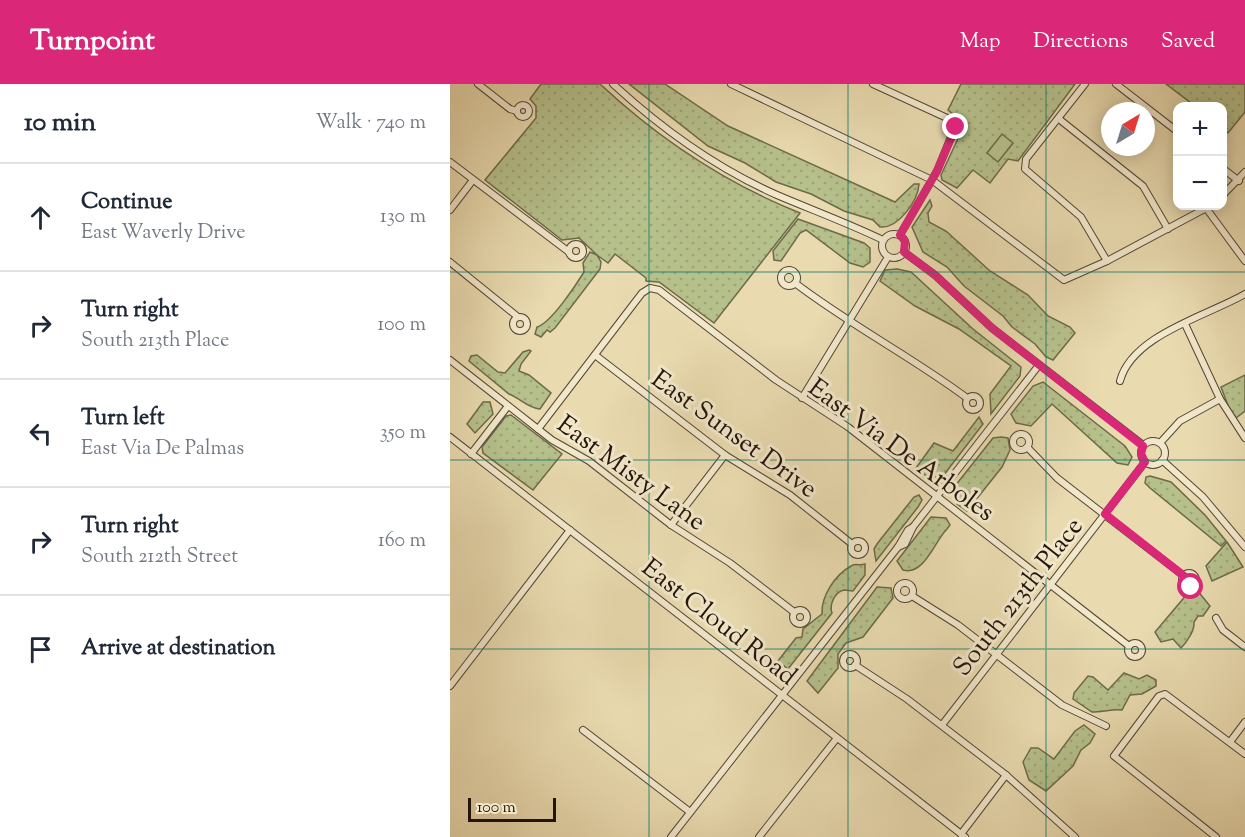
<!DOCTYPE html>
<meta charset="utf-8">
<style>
body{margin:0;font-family:"Sorts Mill Goudy",serif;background:#f2f2f3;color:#1f2937}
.controls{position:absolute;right:18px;top:18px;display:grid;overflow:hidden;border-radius:12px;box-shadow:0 3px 15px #0003}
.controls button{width:54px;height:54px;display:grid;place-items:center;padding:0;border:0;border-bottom:2px solid #e0e1e3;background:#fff;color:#1f2937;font:30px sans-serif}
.compass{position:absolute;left:651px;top:18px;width:54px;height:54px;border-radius:50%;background:#fff;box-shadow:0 3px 15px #0003;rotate:38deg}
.scale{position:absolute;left:18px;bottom:15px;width:88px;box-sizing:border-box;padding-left:6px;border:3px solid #231509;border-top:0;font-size:16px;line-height:21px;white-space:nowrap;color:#231509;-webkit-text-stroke:4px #f1e7cb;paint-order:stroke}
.stop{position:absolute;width:18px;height:18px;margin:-14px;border:4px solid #db2777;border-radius:50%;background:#fff}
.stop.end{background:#db2777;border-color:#fff;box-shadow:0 2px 6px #0008}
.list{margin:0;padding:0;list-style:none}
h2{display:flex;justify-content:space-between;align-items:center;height:78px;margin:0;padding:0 24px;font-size:26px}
h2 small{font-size:20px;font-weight:400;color:#747a83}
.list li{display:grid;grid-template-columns:39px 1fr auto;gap:18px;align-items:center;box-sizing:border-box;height:108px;padding:0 24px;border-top:2px solid #e0e1e3}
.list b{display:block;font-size:22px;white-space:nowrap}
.list p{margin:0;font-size:20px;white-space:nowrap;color:#747a83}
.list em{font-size:20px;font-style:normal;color:#747a83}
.icon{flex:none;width:33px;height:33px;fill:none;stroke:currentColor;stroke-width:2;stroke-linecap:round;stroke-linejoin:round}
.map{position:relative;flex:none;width:795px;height:753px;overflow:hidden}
header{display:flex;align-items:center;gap:36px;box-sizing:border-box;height:84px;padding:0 30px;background:#db2777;color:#fff}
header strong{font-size:28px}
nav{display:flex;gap:33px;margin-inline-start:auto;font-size:21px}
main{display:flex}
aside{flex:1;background:#fff}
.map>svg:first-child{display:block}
.grass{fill:url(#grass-dots);stroke:#6c6a4a;stroke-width:1.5}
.garden{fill:#b6c08b;stroke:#6c6a4a;stroke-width:1.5}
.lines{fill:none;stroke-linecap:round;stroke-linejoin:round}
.street-casing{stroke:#544632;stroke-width:8}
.street{stroke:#f1e7cb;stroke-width:6}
.route{stroke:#db2777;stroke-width:8}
.grid{fill:none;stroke:#0f766e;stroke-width:1.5;stroke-opacity:0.55}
.labels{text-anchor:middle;stroke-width:6;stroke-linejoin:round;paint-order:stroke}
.street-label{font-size:26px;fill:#231509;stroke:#f1e7cb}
</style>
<header>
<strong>Turnpoint</strong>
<nav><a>Map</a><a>Directions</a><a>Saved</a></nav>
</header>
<main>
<aside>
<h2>10 min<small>Walk · 740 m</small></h2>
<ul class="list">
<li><svg class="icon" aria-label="ahead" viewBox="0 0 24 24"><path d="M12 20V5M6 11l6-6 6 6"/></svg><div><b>Continue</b><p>East Waverly Drive</p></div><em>130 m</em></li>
<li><svg class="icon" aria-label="right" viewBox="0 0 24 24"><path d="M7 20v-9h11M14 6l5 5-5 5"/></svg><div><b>Turn right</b><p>South 213th Place</p></div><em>100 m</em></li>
<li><svg class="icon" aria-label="left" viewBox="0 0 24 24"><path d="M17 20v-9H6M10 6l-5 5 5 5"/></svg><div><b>Turn left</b><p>East Via De Palmas</p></div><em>350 m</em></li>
<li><svg class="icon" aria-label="right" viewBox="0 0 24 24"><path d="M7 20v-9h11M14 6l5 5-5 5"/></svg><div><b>Turn right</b><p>South 212th Street</p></div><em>160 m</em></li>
<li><svg class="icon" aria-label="arrive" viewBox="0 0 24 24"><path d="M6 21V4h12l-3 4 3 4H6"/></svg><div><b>Arrive at destination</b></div></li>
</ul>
</aside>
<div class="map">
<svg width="795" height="753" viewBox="0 0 795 753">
<defs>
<pattern id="grass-dots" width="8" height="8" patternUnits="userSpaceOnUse" patternTransform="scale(1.5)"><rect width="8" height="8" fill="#b6c08b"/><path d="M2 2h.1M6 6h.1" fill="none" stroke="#9ca477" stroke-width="1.8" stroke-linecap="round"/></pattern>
</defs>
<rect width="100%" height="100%" fill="#e9daaf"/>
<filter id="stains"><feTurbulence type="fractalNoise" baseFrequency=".00333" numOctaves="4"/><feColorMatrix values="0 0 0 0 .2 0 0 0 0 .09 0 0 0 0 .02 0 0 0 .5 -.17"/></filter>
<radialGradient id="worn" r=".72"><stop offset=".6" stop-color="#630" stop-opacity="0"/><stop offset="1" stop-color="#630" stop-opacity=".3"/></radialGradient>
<g class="grass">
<path d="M91,0H150C209,55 275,99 350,129L264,239L209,198L196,197V194L165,170L158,179L147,171L151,178L150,185L105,244L100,248L97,246L91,253L85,250L87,243C101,239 126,201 134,188L133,179L140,168L147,171L129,154L112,156L35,96L86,34V22L80,15Z"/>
<path d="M179,0H215L278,42L445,118L464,100H469C468,117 448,145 430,143L423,136L394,127L361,110L326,98L295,79L258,62Z"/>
<polygon points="511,0 625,0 568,77 558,75 540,99 523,86 507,104 492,96 491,91 512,46 509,35 498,26"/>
<polygon points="716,0 795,0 795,28 778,49 773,44 772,22 745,22"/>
<polygon points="480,116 482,122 478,129 479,138 496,147 540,187 578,211 598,232 620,243 625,249 603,276 596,273 585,260 562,243 553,232 514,202 497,183 473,168 462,143"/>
<polygon points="348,135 414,159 420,164 420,178 413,183 400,179 356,146 350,149 331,177 324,176 323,167"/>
<polygon points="447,185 461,188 523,245 571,283 570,292 541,330 540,310 561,282 509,245 465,222 430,197 435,186"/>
<path d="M79,266L81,267L71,280L69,287L79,291L101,309L90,325C77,324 70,314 59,310L19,277L21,272L27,271L48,288L55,289L73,268Z"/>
<polygon points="795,291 795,327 786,334 779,324 771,303"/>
<polygon points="593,298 675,362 682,373 678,381 667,379 602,320 581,342 566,339 561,330 583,302"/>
<polygon points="33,318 40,318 43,330 25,349 17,340"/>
<polygon points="61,331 112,370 83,406 33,369 32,363 56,332"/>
<polygon points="529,333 533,340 493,392 479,394 466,384 484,359 503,367"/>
<polygon points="551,353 558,354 560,366 552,383 517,427 507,420 505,402 543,354"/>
<polygon points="700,392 721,398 755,431 776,457 771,462 700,404 695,399 696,393"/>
<polygon points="469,411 472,416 468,423 426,477 424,465 427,460 464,413"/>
<path d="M481,433L496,434L500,441L497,445C484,458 474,492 453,486L447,477Z"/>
<polygon points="777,458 793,483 762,497 756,482"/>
<path d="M415,480V491L403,507L394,506C385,508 379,520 382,529L338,585L328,577L346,554L352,553L353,545L372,530C371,512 385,491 401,482C406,479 409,482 415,480Z"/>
<polygon points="427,503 441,504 443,514 413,553 396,559 388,570 388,584 368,609 357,597"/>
<path d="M747,506L760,522L753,532H748L744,538C745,546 737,558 731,564L723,555L711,558L705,548L738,509Z"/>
<path d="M674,589L689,595L697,591L706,596V602L692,610L680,611L672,626C662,625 652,628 642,628L623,615L624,609L638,592L643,593L658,606Z"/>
<polygon points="634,641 645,650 640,659 631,666 623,682 596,707 579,696 573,678 581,664 588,664 604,675 625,647"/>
</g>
<polygon class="garden" points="552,50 563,59 548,78 537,69"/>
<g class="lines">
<g class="street-casing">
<g id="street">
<polyline points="28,0 60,25 67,27"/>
<path d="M163,0C212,45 266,84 327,111C362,126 398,139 433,156"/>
<polyline points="281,0 482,96 614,196 657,177 760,122"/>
<polyline points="423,0 497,34 505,43 487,87 450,151"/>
<polyline points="635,0 576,75 575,85 631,133 657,177"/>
<polyline points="666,0 728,48"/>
<circle cx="73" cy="27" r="6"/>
<polyline points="609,35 693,102 718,145"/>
<polyline points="0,78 119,168"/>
<polyline points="772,84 789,97"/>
<polyline points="772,112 795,88"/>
<polyline points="756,124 795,177"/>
<polyline points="0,126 23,96"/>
<circle cx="444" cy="162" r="12"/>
<circle cx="126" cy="167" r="7"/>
<polyline points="454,168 485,191 542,244 693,361"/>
<polyline points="0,178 68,233"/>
<circle cx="339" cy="194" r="8"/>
<path d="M345,199C400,241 462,273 517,314"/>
<circle cx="70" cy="240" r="7"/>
<polyline points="735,240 770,315 795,354"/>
<polyline points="145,271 275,371 340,411 402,460"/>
<polyline points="0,276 102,356 139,377 221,441 280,479 344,528"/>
<path d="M670,297C682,251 757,232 795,210"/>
<circle cx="523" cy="319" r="7"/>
<polyline points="352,314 438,173"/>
<polyline points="88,345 192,209 200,204 209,206 326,296 398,343 679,562"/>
<circle cx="571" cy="358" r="8"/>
<polyline points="0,353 515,753"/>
<circle cx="703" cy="369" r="12"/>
<polyline points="710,359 730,337 770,315"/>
<polyline points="577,363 607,394 734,492"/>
<polyline points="21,370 58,322"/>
<polyline points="712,376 753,413 795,463"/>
<polyline points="221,441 275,371"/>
<circle cx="408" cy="464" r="7"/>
<polyline points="448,463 455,460 463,443"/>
<circle cx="739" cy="496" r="7"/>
<circle cx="455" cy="507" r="8"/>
<polyline points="462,512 508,541 612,621 656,642"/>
<circle cx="350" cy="533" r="7"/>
<polyline points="766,534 773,546 795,563"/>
<circle cx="685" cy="566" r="7"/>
<circle cx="400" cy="577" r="7"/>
<polyline points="405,581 457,615 556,691 625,753"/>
<polyline points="0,602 120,446"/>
<polyline points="492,641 695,378"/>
<polyline points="133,646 240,728"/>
<polyline points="780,658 795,638"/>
<polyline points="511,750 556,691"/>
<polyline points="221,753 448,463 458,446 463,443 589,281"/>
<polyline points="309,753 387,654"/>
<polyline points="766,753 664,672 709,612 715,610 795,670"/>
</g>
</g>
<use href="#street" class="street"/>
</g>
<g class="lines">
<polyline class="route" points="506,43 487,87 450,151 455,157 454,168 485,191 542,244 693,362 691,370 695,378 655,430 734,492 734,500 741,503"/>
</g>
<path class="grid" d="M199,0V753M398,0V753M596,0V753M0,188H795M0,376H795M0,565H795"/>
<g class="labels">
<g class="street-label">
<text transform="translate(285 349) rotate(36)" y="9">East Sunset Drive</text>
<text transform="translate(452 365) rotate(36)" y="9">East Via De Arboles</text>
<text transform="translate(182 388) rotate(36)" y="9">East Misty Lane</text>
<text transform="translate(567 512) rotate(-52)" y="9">South 213th Place</text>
<text transform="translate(270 537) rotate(38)" y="9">East Cloud Road</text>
</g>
</g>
<rect width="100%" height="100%" filter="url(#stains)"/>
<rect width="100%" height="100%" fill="url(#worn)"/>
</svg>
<div class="controls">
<button>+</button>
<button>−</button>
</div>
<svg class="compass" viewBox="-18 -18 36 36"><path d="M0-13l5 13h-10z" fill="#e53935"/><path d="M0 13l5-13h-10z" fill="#747a83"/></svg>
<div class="scale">100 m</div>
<div class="stop" style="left:741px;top:503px"></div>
<div class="stop end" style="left:506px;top:43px"></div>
</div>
</main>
